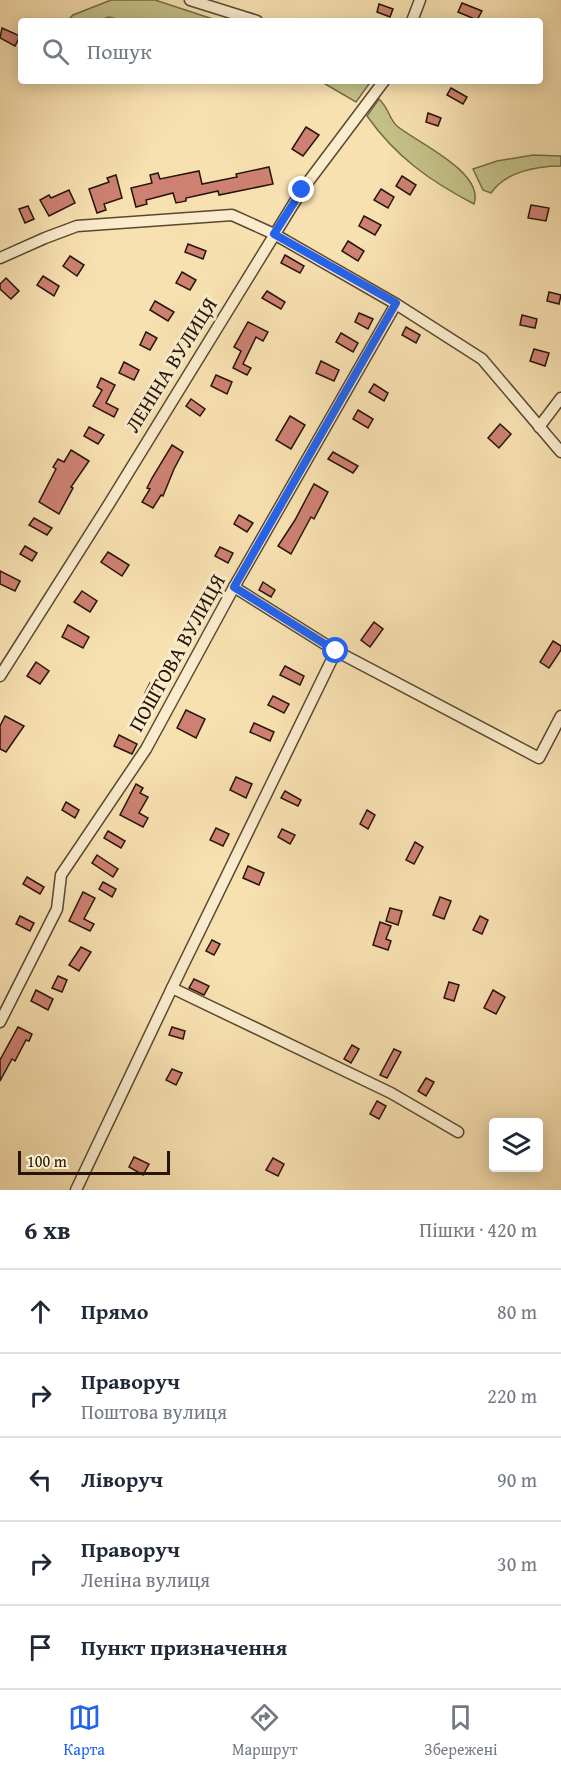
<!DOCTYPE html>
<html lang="uk">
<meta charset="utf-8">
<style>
body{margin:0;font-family:"Gentium Book Plus",serif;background:#f6f6f7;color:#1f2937}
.controls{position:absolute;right:18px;bottom:18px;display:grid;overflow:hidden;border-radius:6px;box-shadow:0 3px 15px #0003}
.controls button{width:54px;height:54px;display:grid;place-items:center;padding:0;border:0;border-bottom:2px solid #e0e1e3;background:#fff;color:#1f2937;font:30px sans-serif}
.scale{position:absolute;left:18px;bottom:15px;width:152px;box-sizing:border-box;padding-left:6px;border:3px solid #261505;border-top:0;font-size:16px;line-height:21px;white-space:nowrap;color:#261505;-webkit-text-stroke:4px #faeccc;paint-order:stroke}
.stop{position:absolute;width:18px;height:18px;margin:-14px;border:4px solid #2563eb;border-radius:50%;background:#fff}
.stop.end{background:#2563eb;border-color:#fff;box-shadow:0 2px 6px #0008}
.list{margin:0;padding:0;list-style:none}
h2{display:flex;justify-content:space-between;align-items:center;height:78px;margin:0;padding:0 24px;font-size:26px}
h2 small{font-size:20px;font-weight:400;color:#747a83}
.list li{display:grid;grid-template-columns:39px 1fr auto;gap:18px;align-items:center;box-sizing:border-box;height:84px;padding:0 24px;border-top:2px solid #e0e1e3}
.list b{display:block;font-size:22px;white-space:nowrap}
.list p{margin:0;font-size:20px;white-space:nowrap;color:#747a83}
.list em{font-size:20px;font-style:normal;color:#747a83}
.icon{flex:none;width:33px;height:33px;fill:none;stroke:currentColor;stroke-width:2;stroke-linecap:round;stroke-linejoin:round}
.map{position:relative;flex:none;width:561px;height:1190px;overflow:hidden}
.search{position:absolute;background:#fff;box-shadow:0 3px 15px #0003;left:18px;right:18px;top:18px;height:66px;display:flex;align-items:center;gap:15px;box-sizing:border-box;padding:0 21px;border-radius:6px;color:#747a83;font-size:22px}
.sheet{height:498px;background:#fff}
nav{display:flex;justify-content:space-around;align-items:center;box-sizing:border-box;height:84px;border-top:2px solid #e0e1e3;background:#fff;font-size:16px;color:#747a83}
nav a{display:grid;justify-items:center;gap:3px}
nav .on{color:#2563eb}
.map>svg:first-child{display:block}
.green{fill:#c4c187;stroke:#756b46;stroke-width:1.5}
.building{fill:#ce8173;stroke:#261505;stroke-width:1.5}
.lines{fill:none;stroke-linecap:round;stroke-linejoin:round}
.minor-casing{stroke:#5a4830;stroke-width:13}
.minor{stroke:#faeccc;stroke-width:10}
.route{stroke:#2563eb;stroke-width:8}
.labels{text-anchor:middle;stroke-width:6;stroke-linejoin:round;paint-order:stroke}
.street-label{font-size:21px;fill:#261505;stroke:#faeccc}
</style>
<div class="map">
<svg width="561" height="1190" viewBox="0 0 561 1190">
<rect width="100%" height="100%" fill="#f8e1b1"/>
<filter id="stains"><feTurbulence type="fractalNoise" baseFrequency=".00333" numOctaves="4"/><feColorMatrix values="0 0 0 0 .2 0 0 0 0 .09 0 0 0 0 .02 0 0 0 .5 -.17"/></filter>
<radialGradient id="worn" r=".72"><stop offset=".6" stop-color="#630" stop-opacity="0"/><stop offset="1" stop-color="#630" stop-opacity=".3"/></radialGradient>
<g class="green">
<polygon points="111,0 155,0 219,21 125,21 109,17 96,21 67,21 73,15"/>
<polygon points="320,81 367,81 369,84 356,102"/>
<path d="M379,99C389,108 389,119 397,126C416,142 485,172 474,204C430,181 396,157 367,116Z"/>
<path d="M533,155L561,156V166C536,166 505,172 491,193L483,190L473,169L497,161Z"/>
</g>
<g class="building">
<polygon points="462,3 482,11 477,20 458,12"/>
<polygon points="379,4 393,9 390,17 377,12"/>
<polygon points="2,28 20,36 15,46 0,38"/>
<polygon points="451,88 467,97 463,104 447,95"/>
<polygon points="428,113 441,118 438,126 426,122"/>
<polygon points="306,127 319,135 303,156 292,149"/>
<polygon points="269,167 273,184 219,195 218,191 186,198 186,201 176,203 173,193 146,200 147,204 136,207 131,188 152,183 150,175 158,173 160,179 199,171 202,184 237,177 236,174"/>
<polygon points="116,175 122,198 104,204 106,210 97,213 89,189 109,182 107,178"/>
<polygon points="402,176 416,185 410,195 396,186"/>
<polygon points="381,189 394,197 388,208 374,200"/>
<polygon points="69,190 75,203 49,216 40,200 49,195 51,198"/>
<polygon points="531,205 549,208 546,221 528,218"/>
<polygon points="28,206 34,219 25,223 19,209"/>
<polygon points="364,216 381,225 375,235 359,226"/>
<polygon points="348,241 364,251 358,261 342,251"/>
<polygon points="188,244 206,251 203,259 185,252"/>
<polygon points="285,255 304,266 300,273 281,263"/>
<polygon points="70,256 84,265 77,276 63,266"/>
<polygon points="182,272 196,280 190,290 176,283"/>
<polygon points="43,276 59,286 54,296 37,285"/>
<polygon points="6,278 19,291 11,299 0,289 0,284"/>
<polygon points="267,291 285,302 281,309 262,298"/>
<polygon points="549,292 561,295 559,304 547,301"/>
<polygon points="155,301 174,312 168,321 150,310"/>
<polygon points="359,313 373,319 368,329 355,322"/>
<polygon points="522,315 537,319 535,328 520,325"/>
<polygon points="248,322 268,332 263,341 256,337 243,364 251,368 247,375 233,368 241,351 234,347"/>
<polygon points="406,327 420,335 416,343 402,335"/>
<polygon points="146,332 157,338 150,350 140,345"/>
<polygon points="341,333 358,343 353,352 336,342"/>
<polygon points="534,349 549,353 545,366 530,361"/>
<polygon points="321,361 339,370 334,381 316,373"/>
<polygon points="124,362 139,370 134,380 119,373"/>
<polygon points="216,375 232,382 227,394 211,386"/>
<polygon points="101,378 115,385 106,403 118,409 114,417 93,406 102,390 97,387"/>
<polygon points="374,384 388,393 384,401 369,392"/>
<polygon points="191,399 205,409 200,416 186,406"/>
<polygon points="358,410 373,419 368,428 353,419"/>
<polygon points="290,416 305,425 291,449 276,440"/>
<polygon points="500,424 511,434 499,448 488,438"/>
<polygon points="89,427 104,435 98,444 84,436"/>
<polygon points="172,445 183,452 174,469 163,496 161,495 153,508 142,502 150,489 147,488 152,478"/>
<polygon points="71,450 89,461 71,487 73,488 59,514 39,502 56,469 53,467 58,459 64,462"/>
<polygon points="333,452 358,466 353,473 328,459"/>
<polygon points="314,484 328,492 314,519 311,517 291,554 278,546 295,520"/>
<polygon points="239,515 253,523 247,532 234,524"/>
<polygon points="34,518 52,528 47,535 29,525"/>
<polygon points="25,546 37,553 32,561 20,554"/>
<polygon points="220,547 233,553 228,563 215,556"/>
<polygon points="108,552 129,565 122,576 101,562"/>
<polygon points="0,571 20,581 15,591 0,584"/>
<polygon points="263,582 275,590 271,597 259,590"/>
<polygon points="82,591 97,601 90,612 74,602"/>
<polygon points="374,622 383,629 370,647 361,640"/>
<polygon points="68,625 89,637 83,648 62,637"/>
<polygon points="553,641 561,646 561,650 549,668 540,662"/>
<polygon points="36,662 49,671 40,684 27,676"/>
<polygon points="285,666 304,676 300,685 280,675"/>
<polygon points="150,683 164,690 159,700 145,693"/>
<polygon points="273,696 289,704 284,713 268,705"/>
<polygon points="186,710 205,719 196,738 177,728"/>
<polygon points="5,716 24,726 6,752 0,749 0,726"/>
<polygon points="254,723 274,732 270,741 250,732"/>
<polygon points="119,735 137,744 132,754 114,746"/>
<polygon points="236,777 252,784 246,798 230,790"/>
<polygon points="136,784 143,788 140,793 148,797 139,813 148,818 143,827 120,815"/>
<polygon points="285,791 301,800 298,806 281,798"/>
<polygon points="66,802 79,810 75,818 62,810"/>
<polygon points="367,810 375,815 368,829 360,824"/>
<polygon points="216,828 229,834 223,846 210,840"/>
<polygon points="282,829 295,835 290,844 278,837"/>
<polygon points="108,831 125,841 121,848 104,838"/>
<polygon points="415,842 423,847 414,864 406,860"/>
<polygon points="97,855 118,869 113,877 92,863"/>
<polygon points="248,866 264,873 259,885 243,878"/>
<polygon points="27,877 44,887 40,894 23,884"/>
<polygon points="103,882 116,889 112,897 99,889"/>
<polygon points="83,892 95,898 84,919 94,924 90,931 69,921"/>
<polygon points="440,897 451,901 444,919 433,915"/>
<polygon points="390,908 402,911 398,925 386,921"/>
<polygon points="20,916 34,923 30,931 16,924"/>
<polygon points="480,916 488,920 482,934 473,930"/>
<polygon points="380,922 391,926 386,939 391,941 388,950 373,945"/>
<polygon points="212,940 220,944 214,955 206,951"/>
<polygon points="81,947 91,952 79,971 69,965"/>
<polygon points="58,976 67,980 62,992 52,988"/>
<polygon points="194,979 209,986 204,995 189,988"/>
<polygon points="449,982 459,985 454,1001 444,998"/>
<polygon points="36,990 53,999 48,1010 31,1001"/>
<polygon points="493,990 505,997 496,1014 484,1008"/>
<polygon points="18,1027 32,1034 29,1041 26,1040 15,1061 12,1059 0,1081 0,1060"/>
<polygon points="172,1027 185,1031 183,1039 169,1035"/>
<polygon points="352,1045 359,1049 351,1063 344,1059"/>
<polygon points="394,1049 401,1052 387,1078 380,1075"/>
<polygon points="172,1069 182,1073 176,1085 166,1080"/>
<polygon points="426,1078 434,1082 426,1096 418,1091"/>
<polygon points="377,1101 386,1106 379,1119 370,1114"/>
<polygon points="134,1157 149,1164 143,1175 129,1167"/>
<polygon points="273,1158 284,1164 278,1176 266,1170"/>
</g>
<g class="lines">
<g class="minor-casing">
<g id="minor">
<polyline points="190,0 257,21"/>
<polyline points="412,21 420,0"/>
<polyline points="0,258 45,238 77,226 232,215 274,234 396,304 482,359 561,452"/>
<polyline points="539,427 561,398"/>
<polyline points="234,587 336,651 539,758 561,716"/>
<polyline points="0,676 109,504 302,190 384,81"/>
<polyline points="172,988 391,1093 458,1132"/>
<polyline points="0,1022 57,909 61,875 146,749 234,587 396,304"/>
<polyline points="76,1190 172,988 336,651"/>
</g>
</g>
<use href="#minor" class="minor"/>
</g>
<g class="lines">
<polyline class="route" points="302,190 274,234 396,303 234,587 336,651"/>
</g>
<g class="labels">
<g class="street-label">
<text transform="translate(171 365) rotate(-58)" y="7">ЛЕНІНА ВУЛИЦЯ</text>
<text transform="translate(177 653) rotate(-61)" y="7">ПОШТОВА ВУЛИЦЯ</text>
</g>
</g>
<rect width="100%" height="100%" filter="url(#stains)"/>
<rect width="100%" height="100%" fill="url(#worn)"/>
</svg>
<div class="controls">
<button><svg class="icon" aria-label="layers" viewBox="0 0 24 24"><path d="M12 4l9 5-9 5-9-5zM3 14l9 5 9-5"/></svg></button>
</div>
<div class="scale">100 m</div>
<div class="stop" style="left:336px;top:651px"></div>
<div class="stop end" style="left:302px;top:190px"></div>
<div class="search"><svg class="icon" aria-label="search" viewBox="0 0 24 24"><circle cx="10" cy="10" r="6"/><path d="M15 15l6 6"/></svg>Пошук</div>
</div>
<section class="sheet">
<h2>6 хв<small>Пішки · 420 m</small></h2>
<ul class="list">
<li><svg class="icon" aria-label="ahead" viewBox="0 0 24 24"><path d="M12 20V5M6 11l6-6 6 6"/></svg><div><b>Прямо</b></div><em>80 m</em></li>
<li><svg class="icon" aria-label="right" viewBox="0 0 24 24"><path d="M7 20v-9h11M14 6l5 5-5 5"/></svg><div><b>Праворуч</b><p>Поштова вулиця</p></div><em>220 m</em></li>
<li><svg class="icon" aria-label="left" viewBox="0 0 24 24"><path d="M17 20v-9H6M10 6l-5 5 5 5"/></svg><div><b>Ліворуч</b></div><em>90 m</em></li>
<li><svg class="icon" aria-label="right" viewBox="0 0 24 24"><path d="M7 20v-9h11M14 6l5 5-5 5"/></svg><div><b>Праворуч</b><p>Леніна вулиця</p></div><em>30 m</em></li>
<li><svg class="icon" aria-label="arrive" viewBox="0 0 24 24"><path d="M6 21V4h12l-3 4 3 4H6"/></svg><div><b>Пункт призначення</b></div></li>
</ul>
</section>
<nav>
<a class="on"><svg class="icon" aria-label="map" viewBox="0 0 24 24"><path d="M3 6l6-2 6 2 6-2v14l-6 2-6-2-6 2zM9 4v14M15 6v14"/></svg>Карта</a>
<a><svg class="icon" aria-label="directions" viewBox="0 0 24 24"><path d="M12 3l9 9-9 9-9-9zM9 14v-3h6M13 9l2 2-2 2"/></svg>Маршрут</a>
<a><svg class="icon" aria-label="saved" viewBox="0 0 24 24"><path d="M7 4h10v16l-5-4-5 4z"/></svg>Збережені</a>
</nav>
